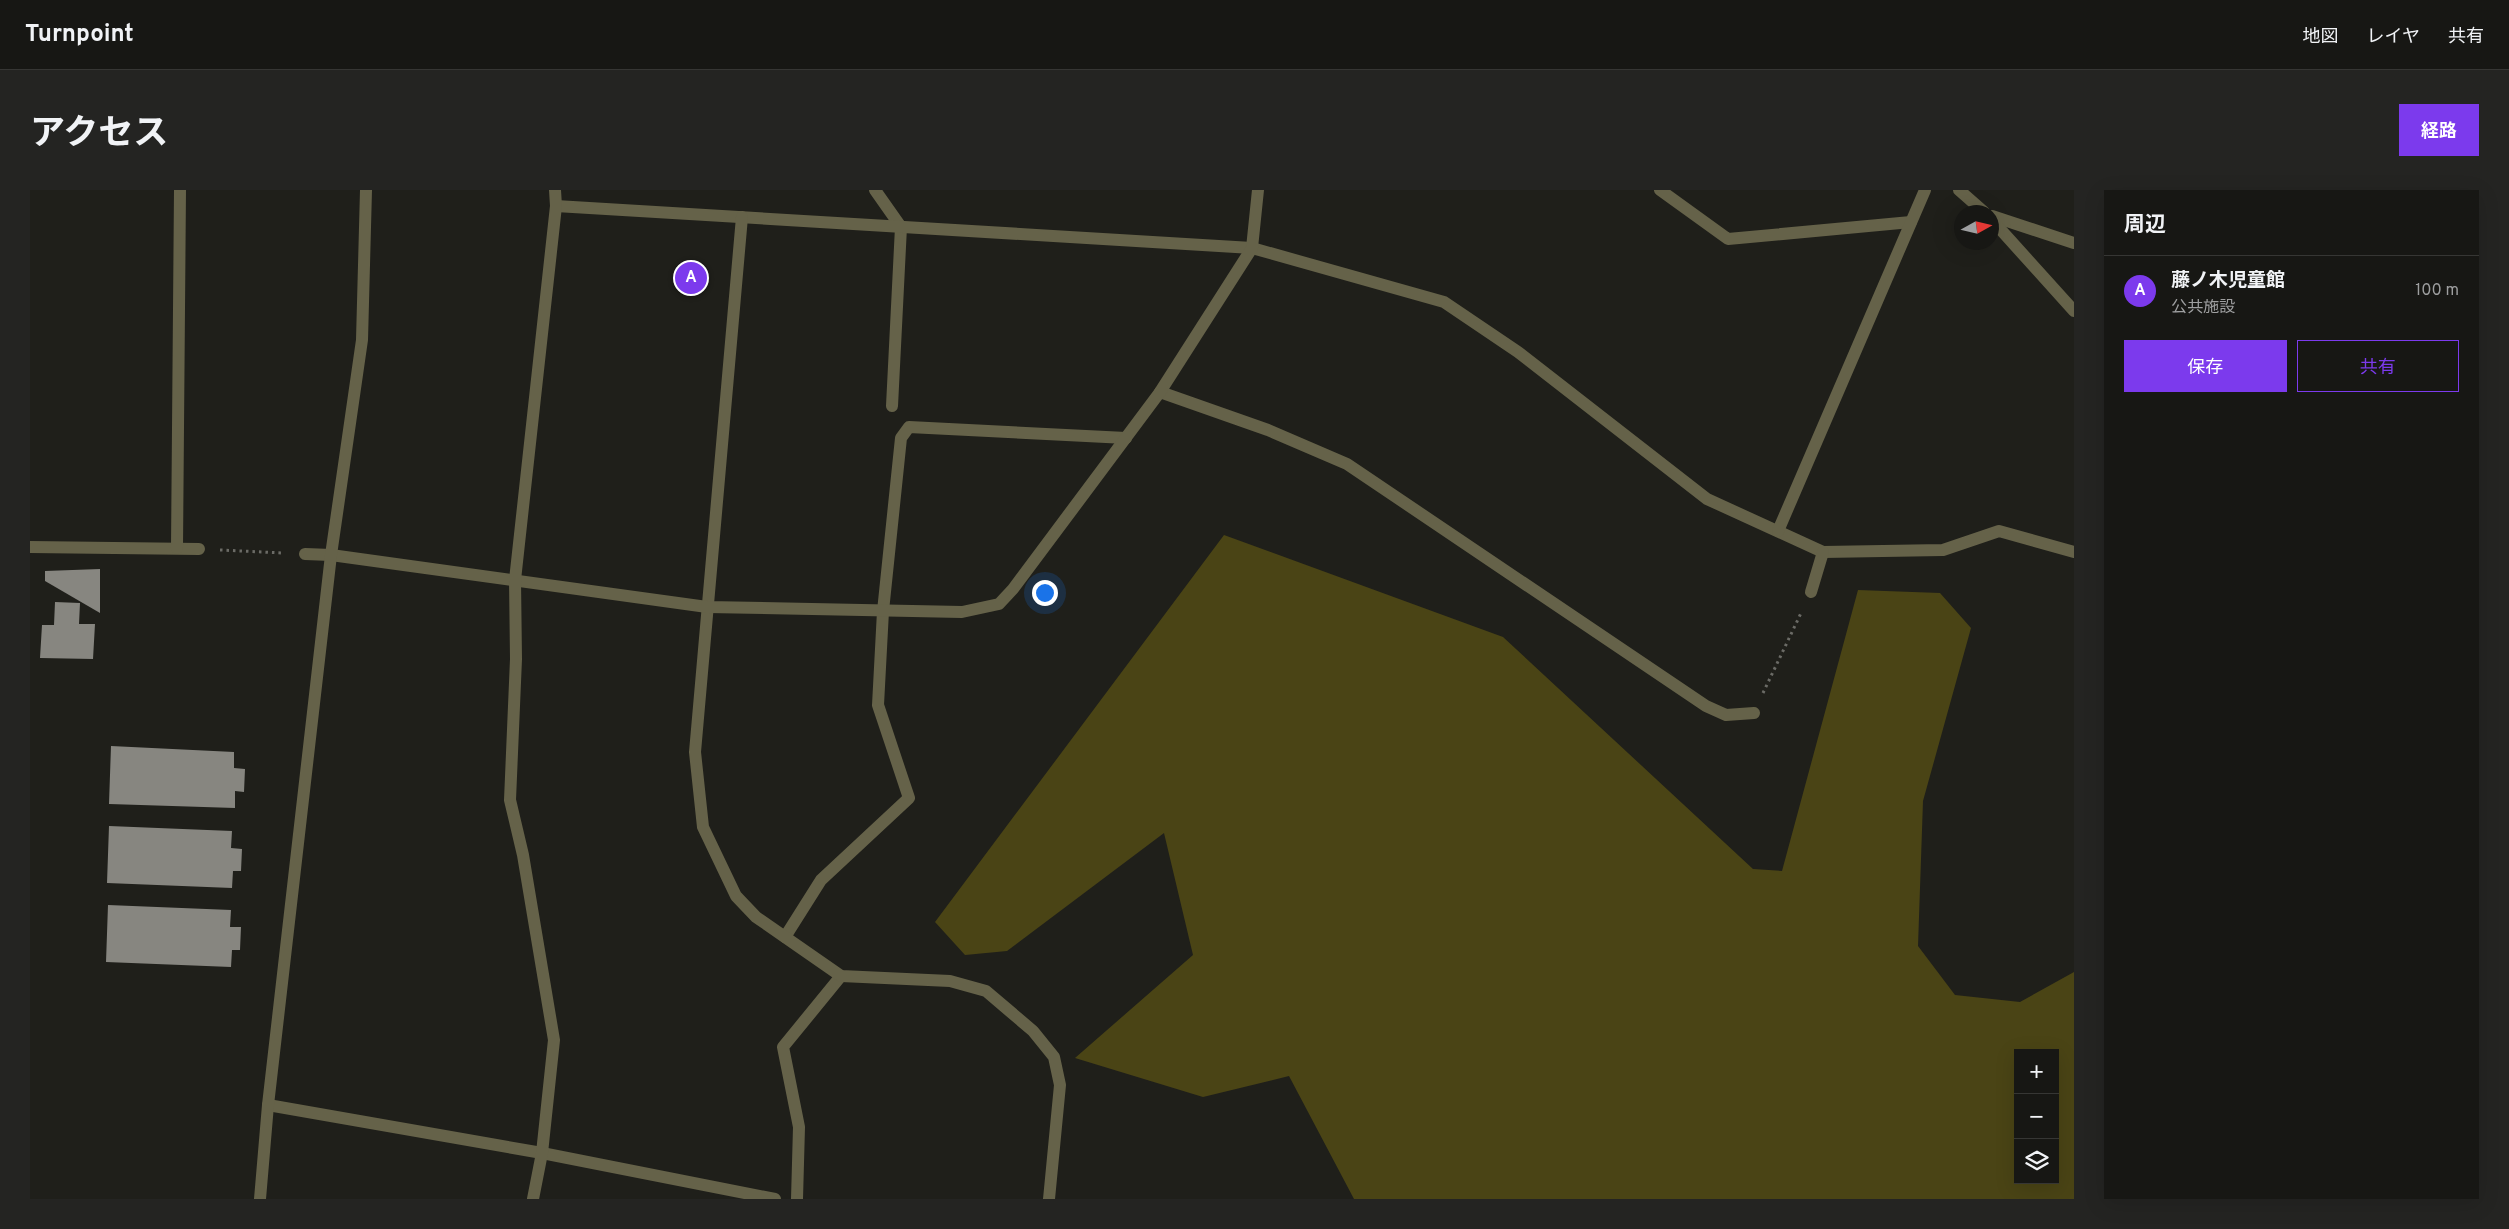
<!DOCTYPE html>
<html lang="ja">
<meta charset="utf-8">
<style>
body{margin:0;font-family:Overpass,"Noto Sans JP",sans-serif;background:#242422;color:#f1f3f6}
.controls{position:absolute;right:15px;bottom:15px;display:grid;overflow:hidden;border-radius:0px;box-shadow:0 5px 20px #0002}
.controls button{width:45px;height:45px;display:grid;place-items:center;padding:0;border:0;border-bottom:1px solid #363634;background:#171714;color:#f1f3f6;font:25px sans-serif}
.compass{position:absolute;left:1924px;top:15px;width:45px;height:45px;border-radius:50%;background:#171714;box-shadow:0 5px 20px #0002;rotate:82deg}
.you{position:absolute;left:1014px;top:402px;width:18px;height:18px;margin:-12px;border:4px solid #fff;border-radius:50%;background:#1a73e8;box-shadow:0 0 0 8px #1a73e833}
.badge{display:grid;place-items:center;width:32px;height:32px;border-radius:50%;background:#7c3aed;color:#fff;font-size:16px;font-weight:700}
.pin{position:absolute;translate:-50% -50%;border:2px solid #fff;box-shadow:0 1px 5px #0006}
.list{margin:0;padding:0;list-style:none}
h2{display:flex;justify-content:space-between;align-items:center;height:65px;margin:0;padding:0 20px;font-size:21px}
h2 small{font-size:16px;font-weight:400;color:#9e9fa0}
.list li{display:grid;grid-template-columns:32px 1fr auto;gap:15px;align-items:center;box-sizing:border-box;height:70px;padding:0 20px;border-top:1px solid #363634}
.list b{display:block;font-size:19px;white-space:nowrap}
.list p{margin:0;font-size:16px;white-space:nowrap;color:#9e9fa0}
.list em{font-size:16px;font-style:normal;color:#9e9fa0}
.actions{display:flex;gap:10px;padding:15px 20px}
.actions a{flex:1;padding:11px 0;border:1px solid #7c3aed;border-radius:0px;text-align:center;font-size:18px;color:#7c3aed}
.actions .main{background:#7c3aed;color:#fff}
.icon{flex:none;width:28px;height:28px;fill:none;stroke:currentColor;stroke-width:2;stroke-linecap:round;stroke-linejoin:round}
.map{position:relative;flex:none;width:2044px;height:1009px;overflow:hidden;border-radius:0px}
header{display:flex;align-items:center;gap:30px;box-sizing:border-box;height:70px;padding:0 25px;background:#171714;border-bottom:1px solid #363634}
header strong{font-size:24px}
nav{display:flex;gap:28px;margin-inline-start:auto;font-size:18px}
.intro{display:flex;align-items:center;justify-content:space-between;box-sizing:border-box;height:120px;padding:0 30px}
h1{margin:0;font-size:35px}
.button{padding:12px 22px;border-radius:0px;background:#7c3aed;color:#fff;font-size:18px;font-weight:700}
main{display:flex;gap:30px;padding:0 30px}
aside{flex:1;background:#171714;border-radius:0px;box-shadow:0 5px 20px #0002}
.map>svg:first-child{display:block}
.green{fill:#4a4415;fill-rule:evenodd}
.building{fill:#878680}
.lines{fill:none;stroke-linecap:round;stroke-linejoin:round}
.path{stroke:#6b6b66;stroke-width:3;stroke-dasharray:2.5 4;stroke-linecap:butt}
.service{stroke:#656249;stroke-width:12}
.minor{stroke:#656249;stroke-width:12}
</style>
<header>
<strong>Turnpoint</strong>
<nav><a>地図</a><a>レイヤ</a><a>共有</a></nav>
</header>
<div class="intro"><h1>アクセス</h1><a class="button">経路</a></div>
<main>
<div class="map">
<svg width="2044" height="1009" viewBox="0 0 2044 1009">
<rect width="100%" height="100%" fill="#1f1f1a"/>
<path class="green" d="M1194,345L1473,447L1723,679L1752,681L1828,400L1910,403L1941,438L1893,611L1888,756L1925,805L1990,812L2044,782V1009H1324L1259,886L1173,907L1045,868L1163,765L1134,643L977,761L935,765L905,732ZM1988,863H2025V990H1988Z"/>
<g class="building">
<polygon points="70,379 70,423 15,391 15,381"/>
<polygon points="25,412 50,413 49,434 65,434 63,469 10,468 12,435 24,435"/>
<polygon points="81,556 204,562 204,578 215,579 214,602 205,601 205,618 79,614"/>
<polygon points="79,636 202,641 201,658 212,659 211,681 203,681 202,698 77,693"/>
<polygon points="78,715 201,720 200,737 211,737 210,760 202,760 201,777 76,772"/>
</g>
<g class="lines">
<g class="path">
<polyline points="190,360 253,363"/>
<polyline points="1733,503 1772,421"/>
</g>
<g class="service">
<polyline points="1962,26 2044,53"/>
<polyline points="1130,202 1238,240 1317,274 1676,516 1696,525 1724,523"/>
<polyline points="862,216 871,37"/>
<polyline points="755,747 791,690 879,608 848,515 853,421 871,248 879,237 1096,248"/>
<polyline points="767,1009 769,937 753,857 811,786"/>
</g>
<g class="minor">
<polyline points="845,0 871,37"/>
<polyline points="1630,0 1698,49 1881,32"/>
<polyline points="1929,0 1954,22"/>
<polyline points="526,16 1222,58 1414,112 1488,162 1677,309 1793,362 1913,360 1969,341 2044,362"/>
<polyline points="712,27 665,562 673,637 706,706 726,727 811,786 920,791 956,801 1003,841 1024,867 1030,895 1019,1009"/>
<polyline points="1962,30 2044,121"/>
<polyline points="1748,341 1895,0"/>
<polyline points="0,357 169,359"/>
<polyline points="147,358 150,0"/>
<polyline points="275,364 301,365 677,417 932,422 969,414 983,399 1130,202 1222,58 1228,0"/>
<polyline points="1781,402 1793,362"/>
<polyline points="238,915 512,963 745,1009"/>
<polyline points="230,1009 238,915 301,365 332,150 336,0"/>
<polyline points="503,1009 512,963 524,850 493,665 480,610 486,469 485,390 526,16 525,0"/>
</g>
</g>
</svg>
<div class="controls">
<button>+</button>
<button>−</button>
<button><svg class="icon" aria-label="layers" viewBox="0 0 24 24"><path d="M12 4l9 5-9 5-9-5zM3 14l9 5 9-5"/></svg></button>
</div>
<svg class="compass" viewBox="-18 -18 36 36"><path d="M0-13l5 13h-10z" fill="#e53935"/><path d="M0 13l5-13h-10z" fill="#9e9fa0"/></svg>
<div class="you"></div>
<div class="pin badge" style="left:661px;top:88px">A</div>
</div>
<aside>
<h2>周辺<small></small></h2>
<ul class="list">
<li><span class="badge">A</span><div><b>藤ノ木児童館</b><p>公共施設</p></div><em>100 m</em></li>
</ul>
<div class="actions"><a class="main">保存</a><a>共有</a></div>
</aside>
</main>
